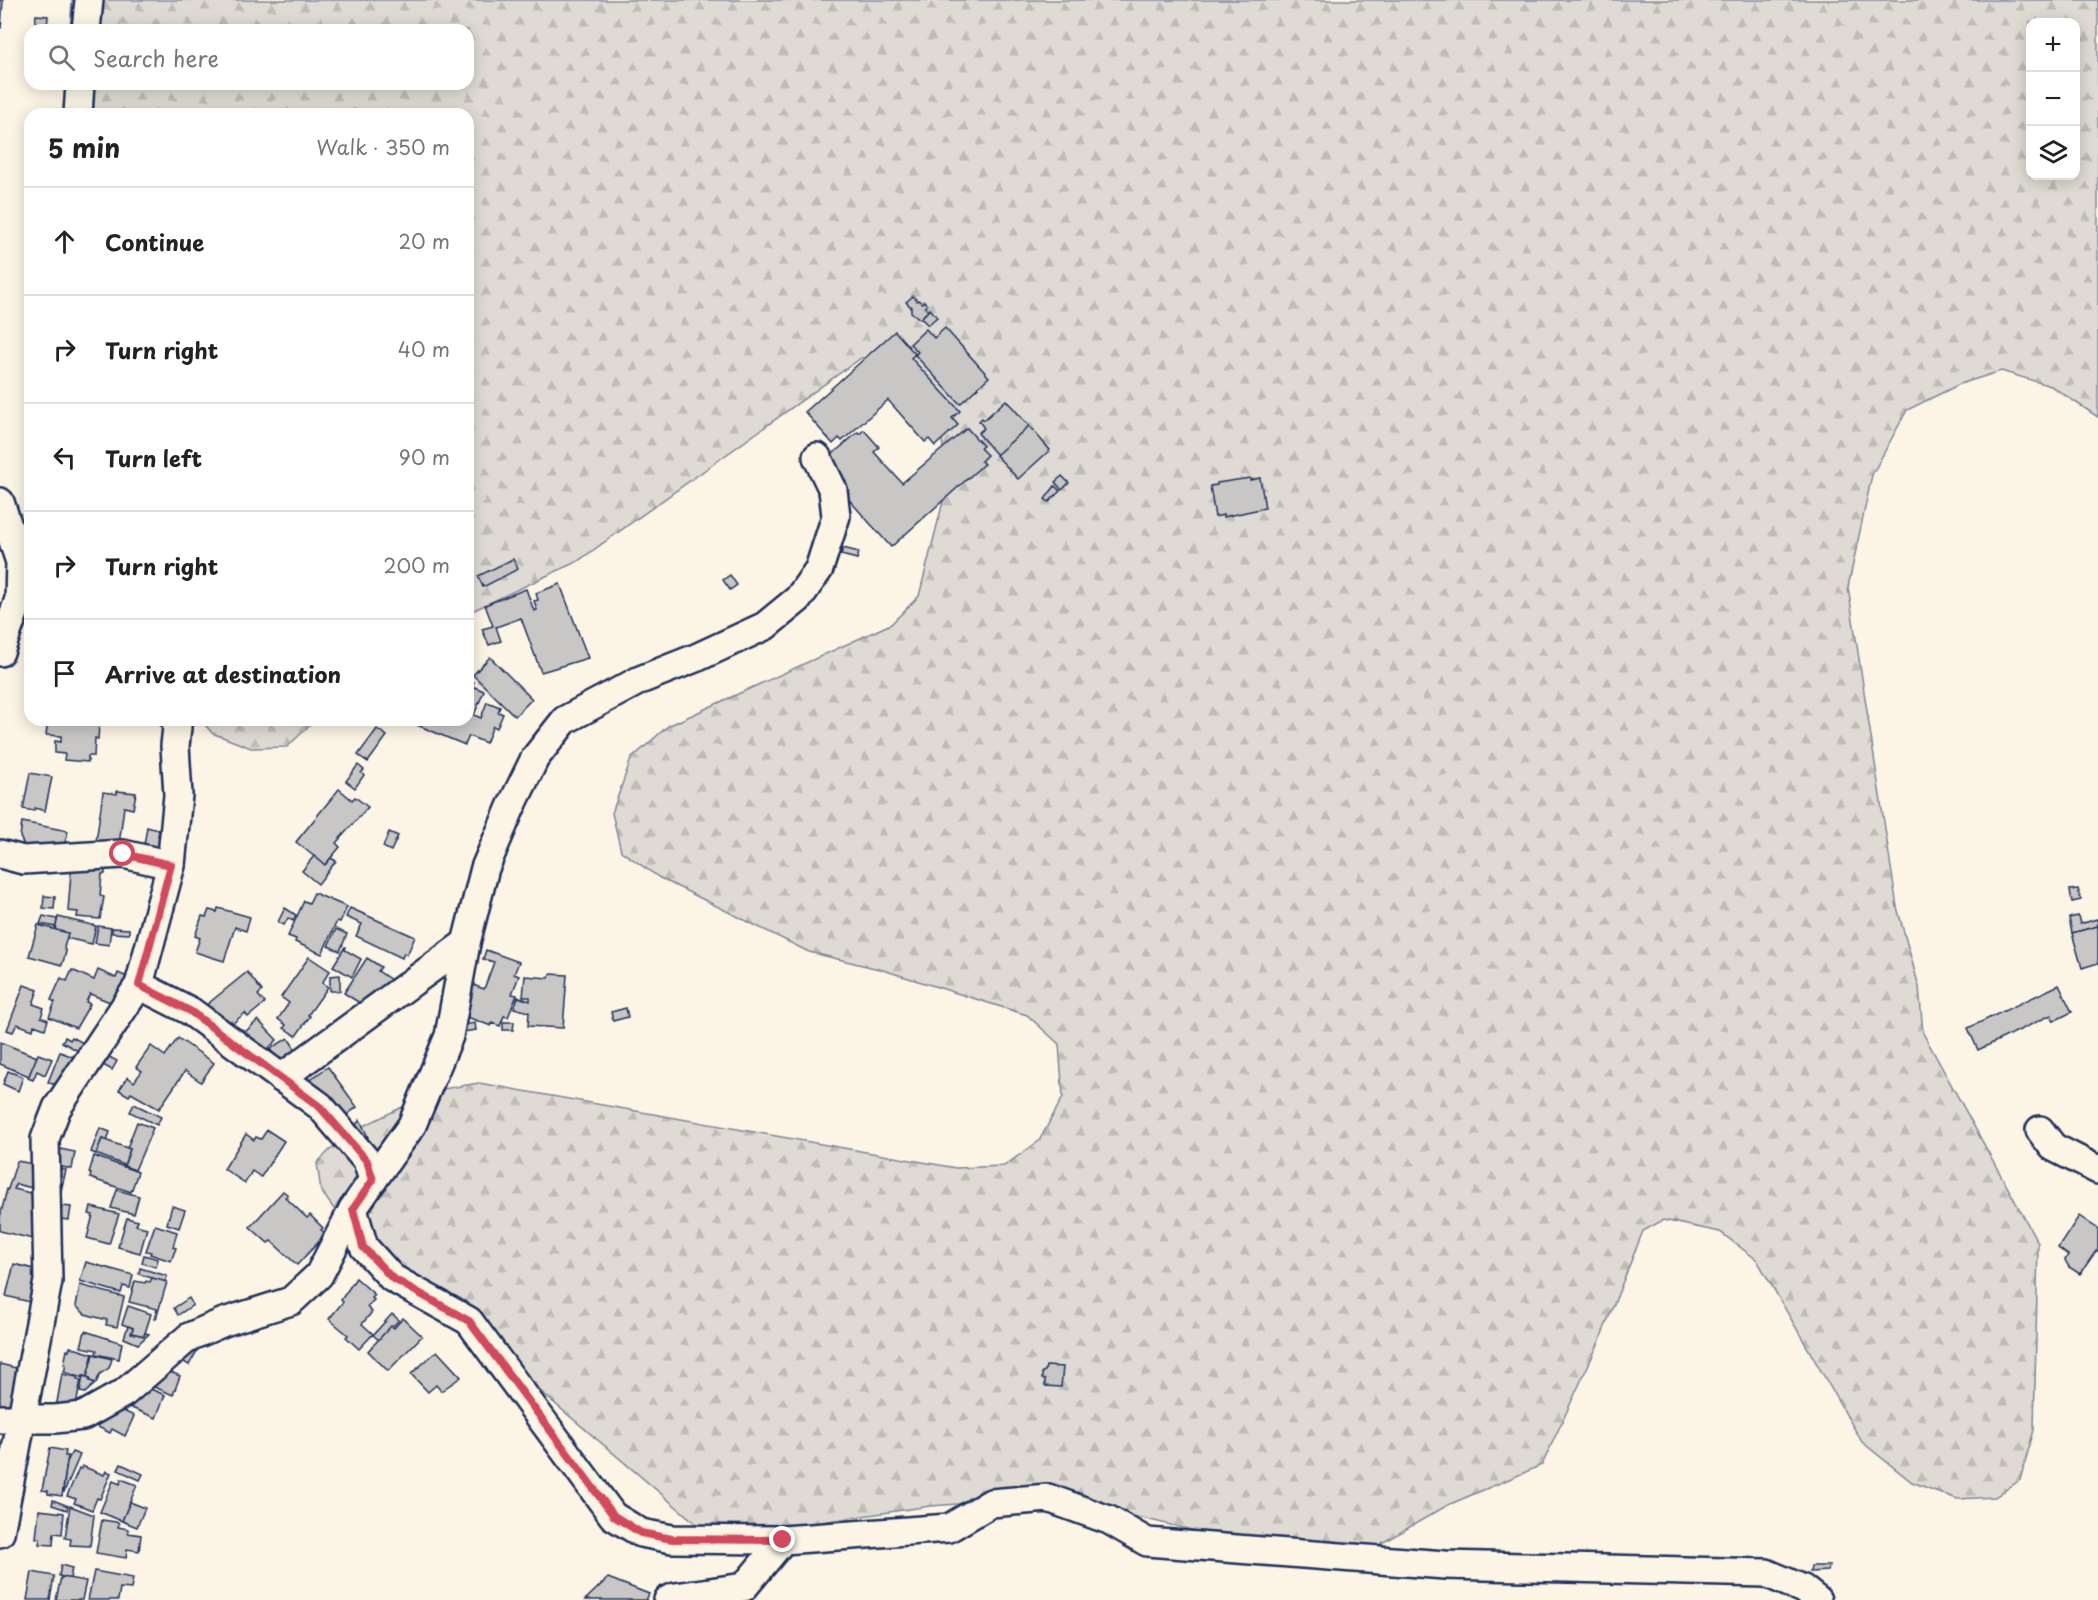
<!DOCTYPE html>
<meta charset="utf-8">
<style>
body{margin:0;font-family:"Playpen Sans",sans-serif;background:#f6f6f6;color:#222}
.controls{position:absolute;right:18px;top:18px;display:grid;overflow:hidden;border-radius:12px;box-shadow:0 3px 15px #0003}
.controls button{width:54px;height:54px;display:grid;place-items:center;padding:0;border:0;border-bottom:2px solid #e0e0e0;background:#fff;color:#222;font:30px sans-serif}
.stop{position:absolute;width:18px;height:18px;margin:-14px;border:4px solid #d1495b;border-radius:50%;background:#fff}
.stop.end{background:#d1495b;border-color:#fff;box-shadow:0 2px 6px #0008}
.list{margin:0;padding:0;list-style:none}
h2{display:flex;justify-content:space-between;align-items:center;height:78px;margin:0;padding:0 24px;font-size:26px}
h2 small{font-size:20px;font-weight:400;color:#767676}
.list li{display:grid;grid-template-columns:39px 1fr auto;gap:18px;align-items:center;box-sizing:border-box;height:108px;padding:0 24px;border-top:2px solid #e0e0e0}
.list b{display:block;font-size:22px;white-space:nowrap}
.list em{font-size:20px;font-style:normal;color:#767676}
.icon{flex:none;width:33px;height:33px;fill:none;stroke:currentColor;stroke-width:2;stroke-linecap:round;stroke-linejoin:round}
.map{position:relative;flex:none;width:2098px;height:1600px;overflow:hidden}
.search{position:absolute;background:#fff;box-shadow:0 3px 15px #0003;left:24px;top:24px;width:450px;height:66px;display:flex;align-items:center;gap:15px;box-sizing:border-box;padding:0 21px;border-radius:18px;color:#767676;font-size:22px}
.panel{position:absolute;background:#fff;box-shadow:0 3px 15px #0003;left:24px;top:108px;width:450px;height:618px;border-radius:18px}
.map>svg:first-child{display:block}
.forest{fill:url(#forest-firs);stroke:#7d8599;stroke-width:1.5;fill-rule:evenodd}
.building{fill:#c8c7c6;stroke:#1b2f5e;stroke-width:1.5}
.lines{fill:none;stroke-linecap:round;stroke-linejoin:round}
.minor-casing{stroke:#1b2f5e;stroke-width:32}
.minor{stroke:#fcf5e5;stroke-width:27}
.route{stroke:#d1495b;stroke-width:8}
</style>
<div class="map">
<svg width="2098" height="1600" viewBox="0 0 2098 1600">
<defs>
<pattern id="forest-firs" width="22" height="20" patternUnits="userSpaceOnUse" patternTransform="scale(1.5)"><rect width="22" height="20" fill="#dfdbd4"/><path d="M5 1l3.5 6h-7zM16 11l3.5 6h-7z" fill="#bfbcb8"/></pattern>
</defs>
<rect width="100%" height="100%" fill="#fcf5e5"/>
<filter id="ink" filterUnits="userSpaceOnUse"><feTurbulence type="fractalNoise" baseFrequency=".0167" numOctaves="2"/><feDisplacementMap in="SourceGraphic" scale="12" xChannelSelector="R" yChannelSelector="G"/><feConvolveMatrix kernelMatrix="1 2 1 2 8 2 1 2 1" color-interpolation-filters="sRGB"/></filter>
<g filter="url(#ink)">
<g class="forest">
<path d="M72,0H2098V417L2051,386L2001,371L1960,384L1907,410L1872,475L1848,587L1897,907L1919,987L1923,1033L2038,1243L2034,1430L2020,1480L1995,1497L1957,1499L1912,1482L1862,1442L1757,1260L1720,1232L1663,1220L1643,1231L1599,1342L1542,1465L1448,1505L1380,1544L1359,1570L1054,1497L930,1506L713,1538L347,1227L321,1191L317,1163L345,1135L437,1090L479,1083L956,1168L1004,1166L1039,1141L1063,1097L1059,1044L1027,1015L883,970L809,952L660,878L621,851L612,813L631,759L668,726L891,624L919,596L948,482L936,400L901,358H861L578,561L468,613V114H76L74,84H468V30H70ZM2030,22H2076V176H2030Z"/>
<polygon points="201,720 315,720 287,747 251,748 212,733"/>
</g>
<g class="building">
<polygon points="0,0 3,0 1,28 0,28"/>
<polygon points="36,15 48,16 47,27 65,30 40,30 40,26 35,26"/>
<polygon points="913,296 917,301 918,300 922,303 924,301 927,305 925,307 928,311 920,319 911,312 911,307 906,302"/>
<polygon points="930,309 937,317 928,325 921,318"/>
<polygon points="945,328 989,377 960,404 915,355 918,352 910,344 926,329 934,338"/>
<polygon points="895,331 915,354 911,358 960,411 952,418 958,425 935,446 929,439 925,442 888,400 842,441 839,438 833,444 805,412"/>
<polygon points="1006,400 1029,426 997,455 978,433 984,428 979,421 982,418 984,420"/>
<polygon points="1029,426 1050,450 1018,479 996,455"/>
<polygon points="967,428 983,446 980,448 987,455 981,461 984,464 891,547 819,466 858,432 859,434 864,430 879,447 874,452 902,483"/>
<polygon points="1062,476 1069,483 1062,490 1055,482"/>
<polygon points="1250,478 1250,480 1260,478 1265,508 1223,517 1223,515 1215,517 1210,486 1217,485 1217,483"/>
<polygon points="1055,486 1060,491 1049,502 1045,499"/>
<polygon points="843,548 859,552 857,559 841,555"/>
<polygon points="513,559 518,569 483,587 478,576"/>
<polygon points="730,575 737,585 730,590 723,580"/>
<polygon points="560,584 588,658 541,672 521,618 496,627 501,641 489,645 482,629 493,626 485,605 526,589 534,611 537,610 534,601 538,600 536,593"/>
<polygon points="490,657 532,699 515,716 473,675"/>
<polygon points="468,675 470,676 468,680 474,682 472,686 484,691 474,715 481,718 487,702 500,707 498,712 503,714 497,728 493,726 486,743 469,736 465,745 410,722 411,720 468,720"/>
<polygon points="48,720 97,720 96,724 99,724 98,739 95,738 94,756 88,756 88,762 64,760 65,754 55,753 55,741 61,742 61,736 46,735"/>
<polygon points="377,729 387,736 368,762 358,755"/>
<polygon points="358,765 364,770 361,773 364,775 355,788 346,781"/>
<polygon points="30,773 52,777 45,811 35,808 34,811 23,809"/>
<polygon points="339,789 352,800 355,797 368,807 336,843 340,847 325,865 296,842"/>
<polygon points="117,791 136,793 133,809 124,807 119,845 96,842 103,792 117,794"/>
<polygon points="22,822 68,831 63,850 24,845 20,837"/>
<polygon points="147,827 159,830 158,836 166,838 163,854 143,851"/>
<polygon points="389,832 398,836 391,851 383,847"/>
<polygon points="314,856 325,865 331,858 336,861 318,884 302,871"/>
<polygon points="72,860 105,863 105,874 102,874 100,896 104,897 100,919 77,917 78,912 68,911"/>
<polygon points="2078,889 2081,900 2072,902 2070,890"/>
<polygon points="314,893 347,907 340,922 337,921 322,954 295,942 296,939 288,936 304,901 309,903"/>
<polygon points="44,896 55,897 54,909 43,908"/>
<polygon points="218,908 250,917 246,931 235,927 224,961 195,952 200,938 195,936 202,916 206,917 209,910 217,912"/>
<polygon points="285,908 296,915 293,921 288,918 284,925 278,922"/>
<polygon points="350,908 415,937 407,955 404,953 402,958 356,936 362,924 346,917"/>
<polygon points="43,916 57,919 56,927 40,924"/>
<polygon points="2078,916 2080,924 2097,919 2098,926 2072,933 2069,918"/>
<polygon points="58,917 96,926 92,944 66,938 68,933 55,930"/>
<polygon points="38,925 68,933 64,948 66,952 62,965 29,956"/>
<polygon points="98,926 111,928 109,945 95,943"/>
<polygon points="2098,926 2098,963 2082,968 2072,933"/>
<polygon points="112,928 129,929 129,934 112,933"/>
<polygon points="336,929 347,934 340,951 328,946"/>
<polygon points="345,947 346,947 345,950 361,959 352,977 333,966"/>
<polygon points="486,950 519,962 514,974 519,976 512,994 517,995 508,1017 504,1016 500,1026 492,1023 491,1026 449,1010 457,979 484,989 494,962 483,959"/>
<polygon points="309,957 330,971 322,983 328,987 308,1015 310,1016 296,1036 284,1028 286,1025 278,1019 289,1003 281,997"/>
<polygon points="367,958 381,967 378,971 391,980 376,1003 369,1009 344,993"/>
<polygon points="72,970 94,980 98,970 116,978 118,973 141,983 108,1009 110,1002 90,994 86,1002 90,1004 76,1028 49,1017 55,1002 51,1000 61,978 67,981"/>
<polygon points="247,972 262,991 258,995 265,1003 248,1017 245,1013 233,1023 231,1021 216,1032 199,1011"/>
<polygon points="550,974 567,975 563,1028 528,1026 529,1012 514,1008 518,997 530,1001 530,997 523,997 525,976 549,978"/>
<polygon points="340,975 340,991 330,991 330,976"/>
<polygon points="24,985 38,990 33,1004 44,1008 41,1017 48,1020 45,1029 34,1025 33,1030 17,1024 13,1032 7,1030"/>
<polygon points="2059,985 2072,1012 2054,1021 2051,1015 1978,1050 1968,1028"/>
<polygon points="626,1008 628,1017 613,1021 611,1012"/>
<polygon points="258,1020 277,1040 247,1069 230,1042 242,1029 245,1032"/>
<polygon points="503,1022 514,1022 513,1030 503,1030"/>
<polygon points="475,1023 476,1030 455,1033 450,1027"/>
<polygon points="65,1037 70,1040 72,1037 117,1061 112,1070 62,1042"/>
<polygon points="178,1038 214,1063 201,1082 185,1071 159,1109 131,1093 129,1096 119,1090 128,1077 134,1082 142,1071 136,1067 151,1046 165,1056"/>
<polygon points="288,1038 304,1062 286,1074 270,1049"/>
<polygon points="0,1042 37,1057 29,1076 0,1064"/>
<polygon points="60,1052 82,1060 70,1091 48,1082"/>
<polygon points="38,1054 52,1059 45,1075 37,1071 33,1080 28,1078"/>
<polygon points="328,1067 357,1107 336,1123 292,1092"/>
<polygon points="8,1071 23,1077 18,1091 3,1084"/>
<polygon points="134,1104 161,1117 157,1125 130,1112"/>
<polygon points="360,1120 368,1137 363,1142 351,1130"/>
<polygon points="137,1122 153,1128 135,1170 124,1166 130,1149 127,1148"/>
<polygon points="100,1128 110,1132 107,1141 102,1139 96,1154 91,1152"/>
<polygon points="267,1130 284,1141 261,1177 252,1171 245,1183 224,1169 246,1134 254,1140 256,1137 261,1139"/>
<polygon points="102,1139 130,1149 124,1165 96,1154"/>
<polygon points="60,1149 75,1152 72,1169 57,1166"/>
<polygon points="94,1156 138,1172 131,1192 90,1178 91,1174 89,1173"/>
<polygon points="17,1161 66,1170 60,1195 16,1184 14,1189 51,1198 41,1241 0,1231 0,1217 7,1189 8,1189"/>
<polygon points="117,1190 139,1196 134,1214 111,1208"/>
<polygon points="283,1191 288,1195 285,1197 307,1218 310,1215 323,1228 321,1230 326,1234 297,1265 271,1241 268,1243 250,1227"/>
<polygon points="62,1206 71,1207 69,1220 60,1219"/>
<polygon points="172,1206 185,1210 179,1228 167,1224"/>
<polygon points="91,1207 119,1214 109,1244 87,1238 93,1215 89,1214"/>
<polygon points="2079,1216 2098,1229 2098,1251 2096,1251 2080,1274 2069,1267 2065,1260 2068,1255 2058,1248"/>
<polygon points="127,1218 138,1221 136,1225 147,1228 140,1253 118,1247"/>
<polygon points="155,1225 177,1232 173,1247 176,1248 171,1261 150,1254 151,1252 146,1251"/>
<polygon points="144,1255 158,1259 156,1267 142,1263"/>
<polygon points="86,1262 133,1275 130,1288 123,1286 121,1293 80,1281"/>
<polygon points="14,1264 46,1272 38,1304 6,1296"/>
<polygon points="140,1268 167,1276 165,1282 139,1274"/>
<polygon points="152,1278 167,1282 156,1319 154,1319 157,1309 129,1302 135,1281 145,1283 146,1281 150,1282"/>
<polygon points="356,1278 375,1295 372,1298 374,1300 367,1307 372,1312 362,1324 373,1334 359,1349 346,1337 348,1335 329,1319 343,1302 341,1300"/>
<polygon points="80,1285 124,1297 117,1327 106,1325 107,1320 85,1314 76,1306"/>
<polygon points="189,1298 193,1305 178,1315 174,1308"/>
<polygon points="128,1306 151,1314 144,1336 131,1333 133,1328 122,1324"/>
<polygon points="392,1314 399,1320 379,1340 373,1335"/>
<polygon points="403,1318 422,1336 388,1371 368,1351 391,1326 394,1328"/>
<polygon points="128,1326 133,1328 131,1333 144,1336 145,1333 149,1334 138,1344 124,1338"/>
<polygon points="85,1331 122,1343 119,1359 96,1354 97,1350 81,1347"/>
<polygon points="202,1342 189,1365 172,1355"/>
<polygon points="70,1347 93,1354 87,1377 83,1376 83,1378 64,1372 66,1365 64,1364 67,1350 69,1351"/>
<polygon points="437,1351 461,1377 441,1391 436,1385 428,1392 411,1374"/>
<polygon points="93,1354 112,1359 109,1368 100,1374 96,1383 89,1381 90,1378 87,1377"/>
<polygon points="0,1364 24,1370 16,1385 7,1420 0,1427"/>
<polygon points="151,1364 180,1376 173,1395 152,1386"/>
<polygon points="1046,1366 1063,1367 1061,1387 1045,1386 1045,1380 1042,1379 1042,1372 1045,1371"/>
<polygon points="62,1374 77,1377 77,1379 81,1380 76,1405 56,1408"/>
<polygon points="83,1376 90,1378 89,1381 96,1383 85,1393 80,1392"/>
<polygon points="138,1384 165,1395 156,1418 129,1407"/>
<polygon points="107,1403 134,1416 125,1436 112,1429 110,1433 96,1426"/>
<polygon points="50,1448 66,1451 65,1456 68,1456 62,1496 48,1494 48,1491 42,1490"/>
<polygon points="72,1452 80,1455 64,1492 63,1492 67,1462"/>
<polygon points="121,1464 143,1474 140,1480 118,1470"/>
<polygon points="82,1466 104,1475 106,1471 111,1473 100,1499 97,1498 92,1510 74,1503 76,1499 67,1496 79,1468 81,1469"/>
<polygon points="121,1479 137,1485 122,1521 100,1512 113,1481 120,1484"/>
<polygon points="53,1500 68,1506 67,1510 52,1505"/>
<polygon points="130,1502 145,1508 137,1527 122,1521"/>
<polygon points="70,1506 94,1515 90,1546 70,1545 71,1539 65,1538"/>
<polygon points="39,1510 64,1513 62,1534 54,1533 53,1545 39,1544 40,1538 36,1538"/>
<polygon points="102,1520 116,1522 119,1524 118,1527 128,1529 128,1533 141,1535 139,1551 127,1549 126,1558 96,1553"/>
<polygon points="61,1565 72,1568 70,1579 59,1576"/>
<polygon points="1811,1566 1829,1566 1828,1571 1810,1572"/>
<polygon points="94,1571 133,1578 131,1589 120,1588 118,1600 88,1600"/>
<polygon points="32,1572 54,1576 50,1600 27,1600"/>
<polygon points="61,1577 86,1581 82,1600 56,1600"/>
<polygon points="608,1578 649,1594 646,1600 585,1600"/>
</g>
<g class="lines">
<g class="minor-casing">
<g id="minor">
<polyline points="86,30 89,0"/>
<polyline points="78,114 80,84"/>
<polyline points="0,502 20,562 19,599 0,652"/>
<polyline points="0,854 23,860 123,854 171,865"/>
<polyline points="139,985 190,1011 320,1106 367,1161 373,1180 353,1209 364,1247 392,1278 469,1321 613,1516 641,1533 672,1539 783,1540 949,1528 991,1503 1048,1498 1109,1520 1147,1542 1445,1565 1766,1573 1803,1589 1817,1600"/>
<polyline points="281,1078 466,943"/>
<polyline points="2040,1130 2053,1147 2098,1170"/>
<polyline points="373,1180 412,1125 449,1036 466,943 485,868 511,807 535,758 565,720 640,680 698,657 765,626 798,599 819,569 836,516 833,490 817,457"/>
<polyline points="0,1419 55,1419 83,1416 124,1393 189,1337 224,1322 291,1301 319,1275 353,1209"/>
<polyline points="0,1533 48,1281 45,1139 57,1108 139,985 171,865 178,795 175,746 177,727 175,720"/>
<polyline points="668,1600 675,1597 744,1587 783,1540"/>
</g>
</g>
<use href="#minor" class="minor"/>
</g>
</g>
<g class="lines" filter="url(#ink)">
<polyline class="route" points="123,854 171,865 139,985 190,1011 320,1107 367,1161 373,1180 353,1209 363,1247 392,1278 469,1321 614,1516 641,1533 672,1539 783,1540"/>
</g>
</svg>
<div class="controls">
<button>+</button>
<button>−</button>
<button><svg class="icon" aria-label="layers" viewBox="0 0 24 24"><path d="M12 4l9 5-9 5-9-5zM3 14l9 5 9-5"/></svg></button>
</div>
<div class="stop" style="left:123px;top:854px"></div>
<div class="stop end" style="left:783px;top:1540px"></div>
<div class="search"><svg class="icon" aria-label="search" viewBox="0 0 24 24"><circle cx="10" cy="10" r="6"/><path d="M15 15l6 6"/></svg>Search here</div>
<section class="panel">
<h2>5 min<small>Walk · 350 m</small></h2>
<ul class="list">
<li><svg class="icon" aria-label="ahead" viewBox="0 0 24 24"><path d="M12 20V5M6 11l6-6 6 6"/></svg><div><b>Continue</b></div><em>20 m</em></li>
<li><svg class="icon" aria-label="right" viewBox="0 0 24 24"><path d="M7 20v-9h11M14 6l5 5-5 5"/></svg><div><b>Turn right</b></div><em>40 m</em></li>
<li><svg class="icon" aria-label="left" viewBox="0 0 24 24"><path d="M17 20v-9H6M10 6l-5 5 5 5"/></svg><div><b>Turn left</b></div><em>90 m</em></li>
<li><svg class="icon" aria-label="right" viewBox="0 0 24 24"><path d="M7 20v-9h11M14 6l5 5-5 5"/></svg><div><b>Turn right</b></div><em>200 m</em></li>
<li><svg class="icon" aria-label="arrive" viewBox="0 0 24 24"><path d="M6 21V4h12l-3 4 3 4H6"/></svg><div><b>Arrive at destination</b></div></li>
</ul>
</section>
</div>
